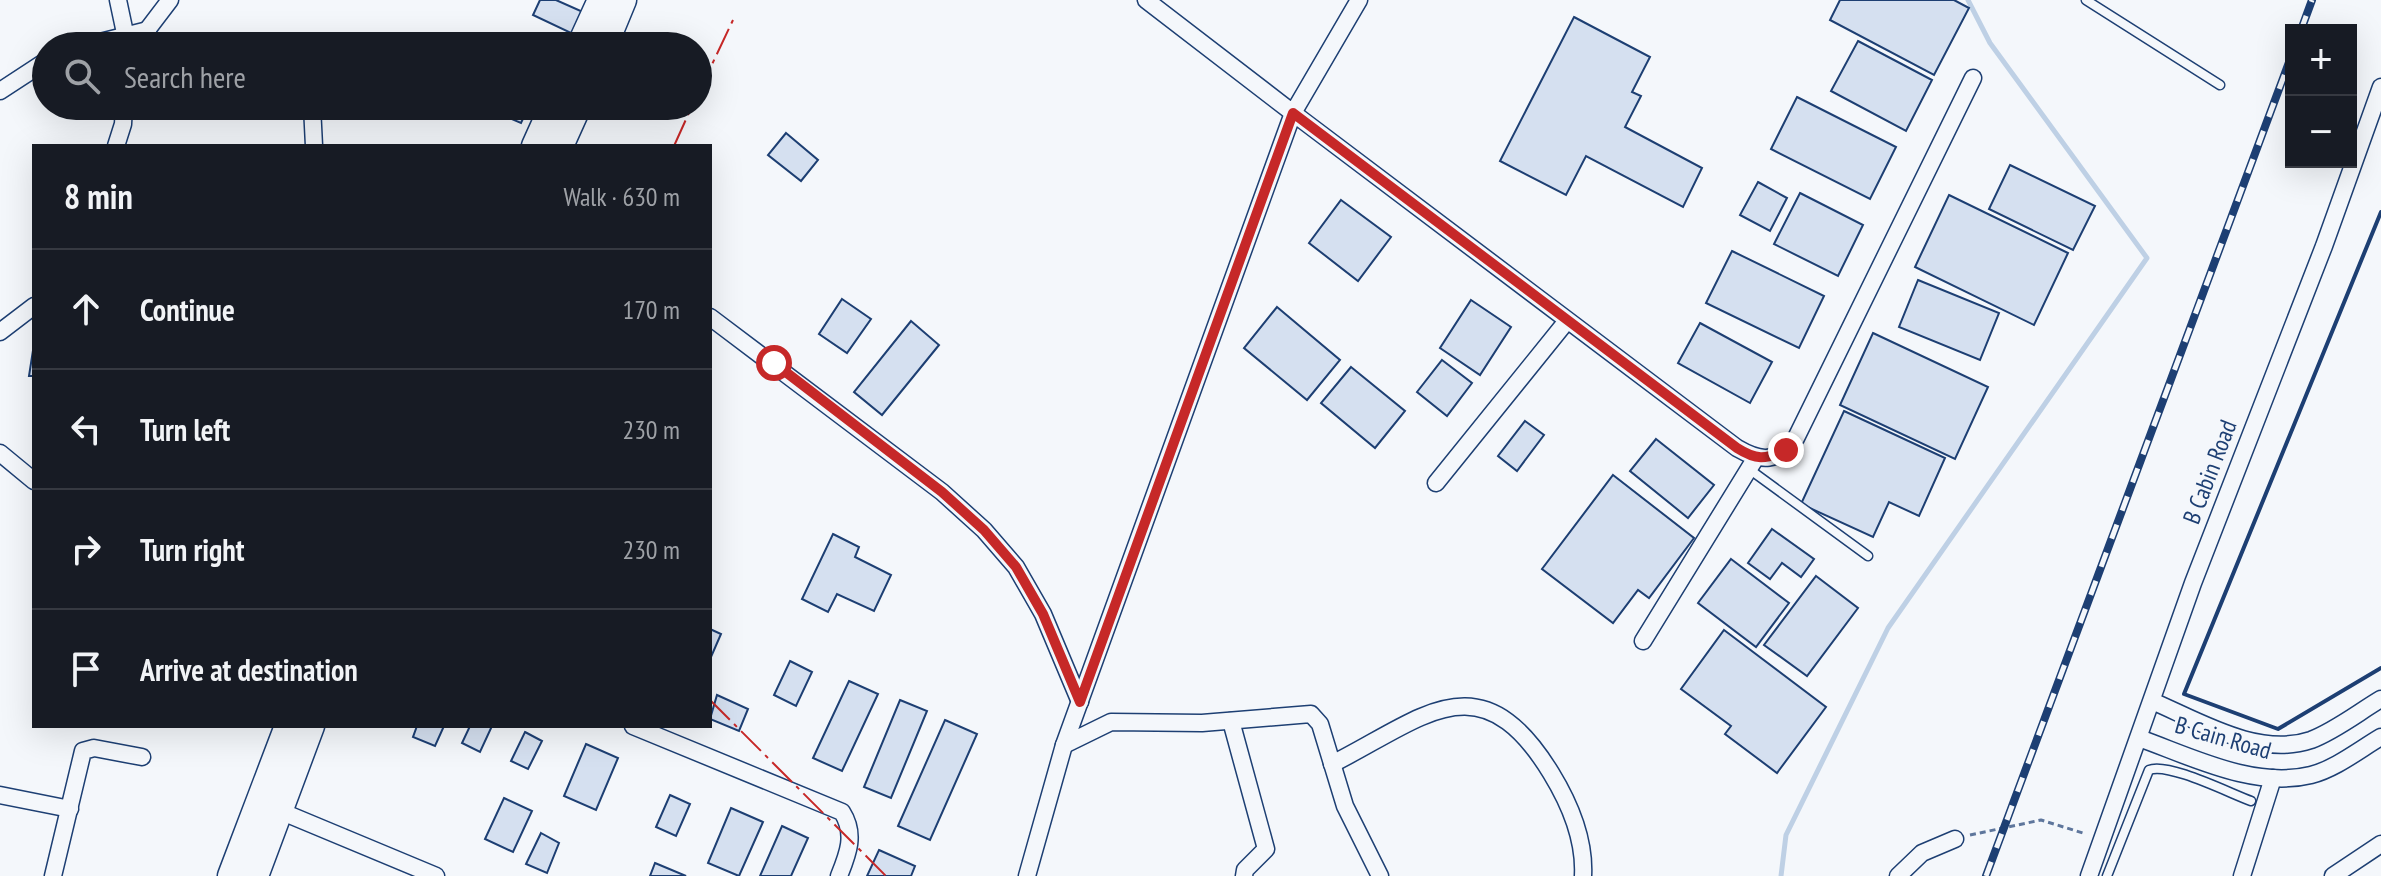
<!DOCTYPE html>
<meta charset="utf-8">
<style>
body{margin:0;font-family:"PT Sans Narrow",sans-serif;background:#242831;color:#f1f3f6}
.controls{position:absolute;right:24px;top:24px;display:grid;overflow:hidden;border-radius:0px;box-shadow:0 8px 32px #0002}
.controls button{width:72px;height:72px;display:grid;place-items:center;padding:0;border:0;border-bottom:2px solid #363941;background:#171b24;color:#f1f3f6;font:40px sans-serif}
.stop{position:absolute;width:24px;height:24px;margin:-18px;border:6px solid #c62828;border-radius:50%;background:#fff}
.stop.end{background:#c62828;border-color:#fff;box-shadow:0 2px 8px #0008}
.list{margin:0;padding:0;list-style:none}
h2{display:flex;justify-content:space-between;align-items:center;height:104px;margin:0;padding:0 32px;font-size:34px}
h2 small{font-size:26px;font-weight:400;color:#9ea1a6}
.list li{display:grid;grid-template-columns:52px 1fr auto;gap:24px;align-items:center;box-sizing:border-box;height:120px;padding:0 32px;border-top:2px solid #363941}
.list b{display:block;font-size:30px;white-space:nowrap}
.list em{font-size:26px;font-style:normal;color:#9ea1a6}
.icon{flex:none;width:44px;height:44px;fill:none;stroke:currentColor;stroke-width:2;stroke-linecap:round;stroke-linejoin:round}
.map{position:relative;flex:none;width:2381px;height:876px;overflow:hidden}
.search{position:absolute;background:#171b24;box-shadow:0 8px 32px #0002;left:32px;top:32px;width:680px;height:88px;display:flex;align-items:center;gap:20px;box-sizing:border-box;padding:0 28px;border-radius:44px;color:#9ea1a6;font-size:30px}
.panel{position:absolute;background:#171b24;box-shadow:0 8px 32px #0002;left:32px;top:144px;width:680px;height:584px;border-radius:0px}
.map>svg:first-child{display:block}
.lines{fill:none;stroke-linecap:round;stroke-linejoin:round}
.stream{stroke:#bed0e5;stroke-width:5}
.building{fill:#d5e0f0;stroke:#1d3f73;stroke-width:2}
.lane-casing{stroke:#1d3f73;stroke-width:11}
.street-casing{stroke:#1d3f73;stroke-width:19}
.primary-casing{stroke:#1d3f73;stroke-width:29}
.path{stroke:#5e769c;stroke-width:3;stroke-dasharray:6 4;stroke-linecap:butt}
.lane{stroke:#f4f7fb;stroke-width:8}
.street{stroke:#f4f7fb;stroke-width:16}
.primary{stroke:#f4f7fb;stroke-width:26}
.rail-casing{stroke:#1d3f73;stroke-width:8}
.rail{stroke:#f4f7fb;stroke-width:5;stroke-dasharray:15;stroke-linecap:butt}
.wall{stroke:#1d3f73;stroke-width:4}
.power{stroke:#c62828;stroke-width:2;stroke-dasharray:28 6 4 6;stroke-linecap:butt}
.route{stroke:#c62828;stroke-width:10}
.labels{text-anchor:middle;stroke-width:6;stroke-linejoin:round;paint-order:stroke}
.street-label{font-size:24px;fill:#1d3f73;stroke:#f4f7fb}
</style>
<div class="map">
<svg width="2381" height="876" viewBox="0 0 2381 876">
<rect width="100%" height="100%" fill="#f4f7fb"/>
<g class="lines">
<polyline class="stream" points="1781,876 1786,835 1888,628 2147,258 1990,43 1968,0"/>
</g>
<g class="building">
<polygon points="540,0 556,0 583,12 573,34 533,15"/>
<polygon points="1840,0 1954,0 1969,8 1934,75 1830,20"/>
<polygon points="1574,17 1650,57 1632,92 1641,96 1625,127 1702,168 1683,207 1586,156 1566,195 1500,161"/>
<polygon points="1858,41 1932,80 1906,131 1831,91"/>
<polygon points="1797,97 1896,147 1870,199 1771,149"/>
<polygon points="489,106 529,106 521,123 488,109"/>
<polygon points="786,133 818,160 801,181 768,155"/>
<polygon points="2010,165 2095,206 2073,250 1989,209"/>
<polygon points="1758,182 1787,198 1770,231 1740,215"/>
<polygon points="1800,193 1863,225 1838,276 1774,244"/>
<polygon points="1949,195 2068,253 2034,325 1915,267"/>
<polygon points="1341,200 1391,237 1358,281 1309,243"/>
<polygon points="1732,251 1824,296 1799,348 1706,303"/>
<polygon points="1918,280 1999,313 1980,360 1899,327"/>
<polygon points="842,299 871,319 847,353 819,334"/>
<polygon points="1471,300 1511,327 1480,375 1440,348"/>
<polygon points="1277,307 1340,360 1307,400 1244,348"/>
<polygon points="911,321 939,345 882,415 854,392"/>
<polygon points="1700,323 1772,362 1750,403 1678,363"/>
<polygon points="1873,333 1988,387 1955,459 1840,405"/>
<polygon points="34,344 34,376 29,376"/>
<polygon points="1442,360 1472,383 1447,416 1417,392"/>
<polygon points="1351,367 1405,411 1375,448 1321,403"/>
<polygon points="1844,411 1945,458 1919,516 1889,502 1873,537 1801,504"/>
<polygon points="1525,421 1544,435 1517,471 1498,456"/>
<polygon points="1656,439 1714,485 1688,518 1630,471"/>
<polygon points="1613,475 1694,538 1649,598 1638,590 1613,623 1542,569"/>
<polygon points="1772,529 1814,559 1801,577 1782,563 1770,579 1748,563"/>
<polygon points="833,534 859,547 855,557 891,575 874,611 837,594 828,612 802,599"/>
<polygon points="1731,559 1789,603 1756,647 1698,603"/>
<polygon points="1816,576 1858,608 1807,676 1764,645"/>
<polygon points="710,629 721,634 711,657 710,656"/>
<polygon points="1724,630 1826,707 1777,773 1725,734 1731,726 1681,689"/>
<polygon points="790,661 812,672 796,706 774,695"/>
<polygon points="849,681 878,694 842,771 813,758"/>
<polygon points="717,695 748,709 739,731 710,719"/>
<polygon points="900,700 927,711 891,798 864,787"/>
<polygon points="945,720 977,734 930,840 898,826"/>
<polygon points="417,726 444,726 435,746 413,737"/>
<polygon points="470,726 492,726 480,752 462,743"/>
<polygon points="525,732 542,741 528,769 511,761"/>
<polygon points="586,744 618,758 596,810 564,796"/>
<polygon points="670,795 690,804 676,836 656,827"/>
<polygon points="504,798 532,811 513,852 485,839"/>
<polygon points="731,808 763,822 739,876 708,863"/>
<polygon points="782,826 808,838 791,876 760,876"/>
<polygon points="541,833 559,843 547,873 526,864"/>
<polygon points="879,850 915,866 911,876 867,876"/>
<polygon points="655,863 686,876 650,876"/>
</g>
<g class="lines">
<g class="lane-casing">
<g id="lane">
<polyline points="2086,0 2220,85"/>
<polyline points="1749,469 1868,556"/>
<path d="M2107,876L2149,770C2168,762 2229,793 2251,801"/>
</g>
</g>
<g class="street-casing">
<g id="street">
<polyline points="118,0 125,33"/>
<polyline points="1146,0 1293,113 1359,0"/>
<polyline points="84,46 148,30"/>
<polyline points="135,46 170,0"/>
<polyline points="0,91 46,61"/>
<polyline points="312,106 314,146"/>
<polyline points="116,146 123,124 124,106"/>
<polyline points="710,317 942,492 984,530 1016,567 1043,614 1080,702"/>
<polyline points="0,332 34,306"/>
<polyline points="0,453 34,481"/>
<polyline points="1436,483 1566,322"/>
<polyline points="1643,641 1755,459"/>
<path d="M2152,701C2199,721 2258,758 2311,740C2335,731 2359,712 2381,699"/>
<polyline points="1231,721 1266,849 1245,870 1244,876"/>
<path d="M633,726L842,812C856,834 848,854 839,876"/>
<path d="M2139,738C2192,757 2254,789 2311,775C2335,769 2359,750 2381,737"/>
<polyline points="1064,745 1111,722 1202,723 1311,714 1320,724 1345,806 1380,876"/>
<path d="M1332,764C1422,719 1480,657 1551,773C1570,804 1585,839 1583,876"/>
<polyline points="0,795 70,809"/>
<polyline points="280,811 436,876"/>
<polyline points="53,876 83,751 94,748 142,757"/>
<path d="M1027,876L1064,745L1293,113L1737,448C1763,463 1776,462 1796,438L1973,78"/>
<polyline points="1898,876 1922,853 1955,839"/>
<polyline points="2089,876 2193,583 2324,246 2381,87"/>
<polyline points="2242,876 2273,778"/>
<polyline points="2333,876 2381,844"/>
</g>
</g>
<g class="primary-casing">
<g id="primary">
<polyline points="580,46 601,0"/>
<polyline points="604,46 623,0"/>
<polyline points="535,146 553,106"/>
<polyline points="560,146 578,106"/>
<polyline points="231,876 288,726"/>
<polyline points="255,876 311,726"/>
</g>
</g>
<polyline class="path" points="1970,835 2041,820 2086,834"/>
<use href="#lane" class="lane"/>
<use href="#street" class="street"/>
<use href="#primary" class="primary"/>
<g class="rail-casing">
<g id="rail">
<polyline points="2301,30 2312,0"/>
<polyline points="1986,876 2291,57"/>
</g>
</g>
<use href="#rail" class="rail"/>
<polyline class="wall" points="2381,212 2184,694 2278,729 2381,668"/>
<g class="power">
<polyline points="698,94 733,20"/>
<polyline points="674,146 692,106"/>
<polyline points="710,700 886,876"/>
</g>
</g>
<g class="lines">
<path class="route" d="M774,363L942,492L984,530L1016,567L1043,614L1080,702L1293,113L1737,448C1756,460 1765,460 1786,450"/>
</g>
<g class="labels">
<g class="street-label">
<text transform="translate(2210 472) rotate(-69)" y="8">B Cabin Road</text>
<text transform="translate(2223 738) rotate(16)" y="8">B Cain Road</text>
</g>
</g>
</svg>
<div class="controls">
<button>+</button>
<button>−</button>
</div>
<div class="stop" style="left:774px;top:363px"></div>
<div class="stop end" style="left:1786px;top:450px"></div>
<div class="search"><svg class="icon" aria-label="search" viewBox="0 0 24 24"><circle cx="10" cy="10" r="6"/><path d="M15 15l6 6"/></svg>Search here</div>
<section class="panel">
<h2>8 min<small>Walk · 630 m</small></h2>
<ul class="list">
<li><svg class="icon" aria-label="ahead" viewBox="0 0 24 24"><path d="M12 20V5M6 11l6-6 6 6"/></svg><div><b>Continue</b></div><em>170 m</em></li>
<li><svg class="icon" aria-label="left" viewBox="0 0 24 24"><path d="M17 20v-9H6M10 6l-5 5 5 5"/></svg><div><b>Turn left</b></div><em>230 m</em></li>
<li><svg class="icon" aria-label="right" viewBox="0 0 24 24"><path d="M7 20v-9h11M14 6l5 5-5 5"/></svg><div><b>Turn right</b></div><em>230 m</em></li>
<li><svg class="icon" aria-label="arrive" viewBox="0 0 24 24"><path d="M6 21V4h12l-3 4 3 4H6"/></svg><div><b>Arrive at destination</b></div></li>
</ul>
</section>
</div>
